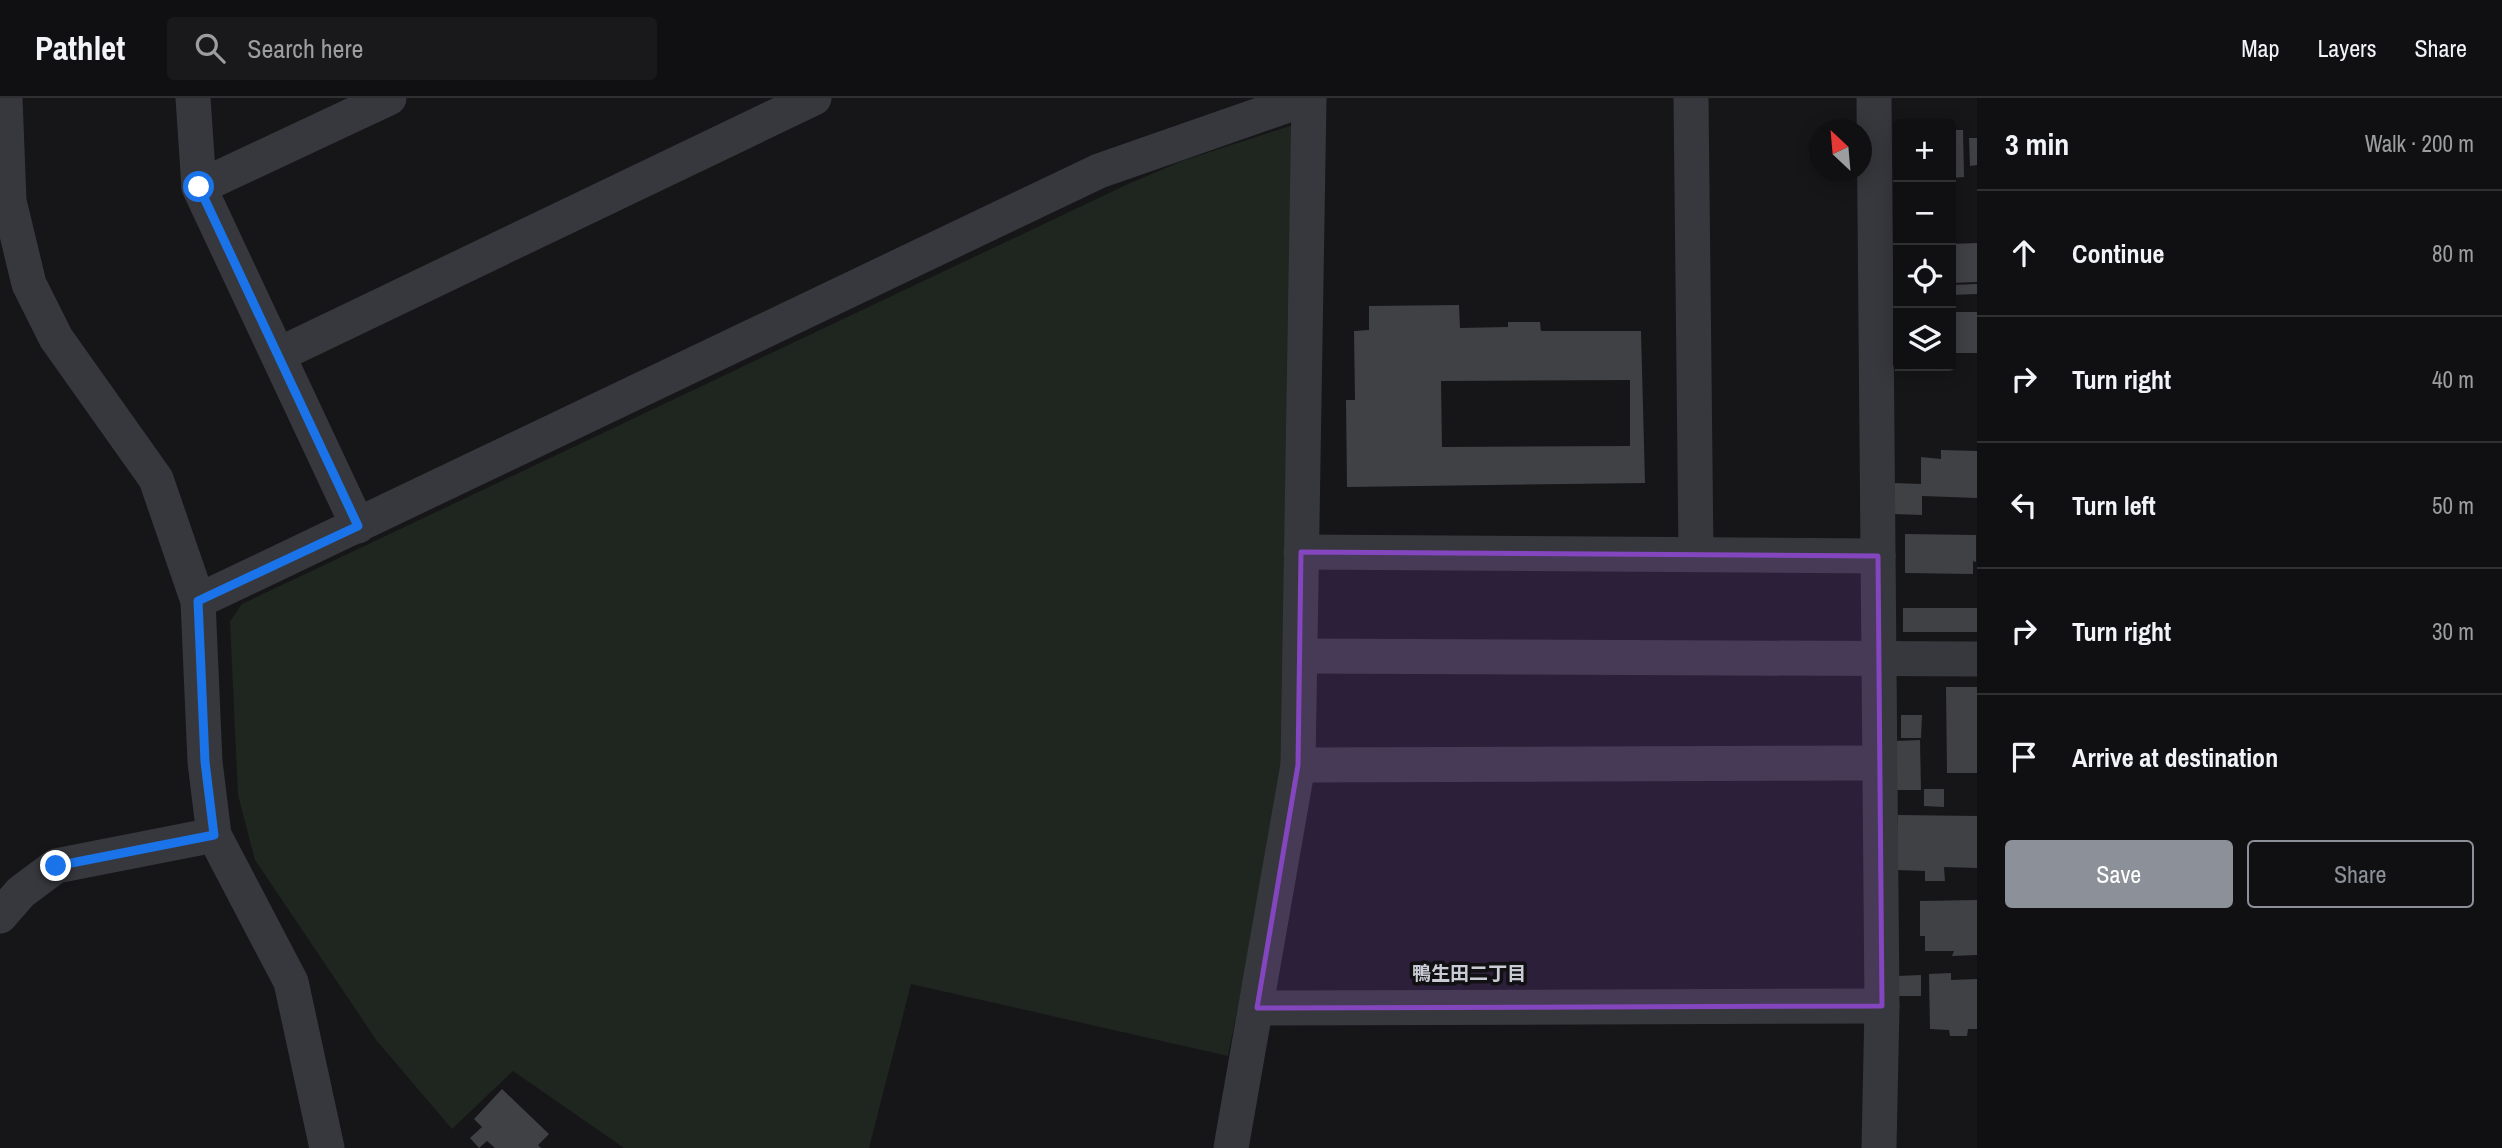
<!DOCTYPE html>
<meta charset="utf-8">
<style>
body{margin:0;font-family:"Archivo Narrow","Noto Sans JP",sans-serif;background:#19191b;color:#f1f3f6}
.controls{position:absolute;right:21px;top:21px;display:grid;overflow:hidden;border-radius:7px;box-shadow:0 4px 18px #0003}
.controls button{width:63px;height:63px;display:grid;place-items:center;padding:0;border:0;border-bottom:2px solid #303032;background:#101012;color:#f1f3f6;font:35px sans-serif}
.compass{position:absolute;left:1809px;top:21px;width:63px;height:63px;border-radius:50%;background:#101012;box-shadow:0 4px 18px #0003;rotate:334deg}
.stop{position:absolute;width:21px;height:21px;margin:-16px;border:5px solid #1a73e8;border-radius:50%;background:#fff}
.stop.end{background:#1a73e8;border-color:#fff;box-shadow:0 2px 7px #0008}
.list{margin:0;padding:0;list-style:none}
h2{display:flex;justify-content:space-between;align-items:center;height:91px;margin:0;padding:0 28px;font-size:30px}
h2 small{font-size:23px;font-weight:400;color:#9c9d9f}
.list li{display:grid;grid-template-columns:46px 1fr auto;gap:21px;align-items:center;box-sizing:border-box;height:126px;padding:0 28px;border-top:2px solid #303032}
.list b{display:block;font-size:26px;white-space:nowrap}
.list em{font-size:23px;font-style:normal;color:#9c9d9f}
.actions{display:flex;gap:14px;padding:21px 28px}
.actions a{flex:1;padding:16px 0;border:2px solid #8c9099;border-radius:7px;text-align:center;font-size:24px;color:#8c9099}
.actions .main{background:#8c9099;color:#fff}
.icon{flex:none;width:38px;height:38px;fill:none;stroke:currentColor;stroke-width:2;stroke-linecap:round;stroke-linejoin:round}
.map{position:relative;flex:none;width:1977px;height:1050px;overflow:hidden}
header{display:flex;align-items:center;gap:42px;box-sizing:border-box;height:98px;padding:0 35px;background:#101012;border-bottom:2px solid #303032}
header strong{font-size:33px}
nav{display:flex;gap:38px;margin-inline-start:auto;font-size:24px}
.search{width:490px;height:63px;background:#19191b;display:flex;align-items:center;gap:18px;box-sizing:border-box;padding:0 24px;border-radius:7px;color:#9c9d9f;font-size:26px}
main{display:flex}
aside{flex:1;background:#101012}
.map>svg:first-child{display:block}
.green{fill:#1e261f}
.building{fill:#404145;fill-rule:evenodd}
.lines{fill:none;stroke-linecap:round;stroke-linejoin:round}
.minor{stroke:#37383d;stroke-width:35}
.route{stroke:#1a73e8;stroke-width:9}
.marked{fill:#8446be;fill-opacity:0.2;stroke:#8446be;stroke-width:5;stroke-linejoin:round}
.labels{text-anchor:middle;stroke-width:7;stroke-linejoin:round;paint-order:stroke}
.neighbourhood-label{font-size:19px;font-weight:bold;fill:#c9ccd4;stroke:#111113}
</style>
<header>
<strong>Pathlet</strong>
<div class="search"><svg class="icon" aria-label="search" viewBox="0 0 24 24"><circle cx="10" cy="10" r="6"/><path d="M15 15l6 6"/></svg>Search here</div>
<nav><a>Map</a><a>Layers</a><a>Share</a></nav>
</header>
<main>
<div class="map">
<svg width="1977" height="1050" viewBox="0 0 1977 1050">
<rect width="100%" height="100%" fill="#161618"/>
<polygon class="green" points="1290,28 1294,31 1286,669 1228,958 911,886 869,1050 624,1050 513,973 452,1031 377,943 255,762 238,697 230,523 242,506 1126,87 1182,63"/>
<g class="building">
<polygon points="1951,32 1963,32 1964,79 1951,80"/>
<polygon points="1969,40 1977,40 1977,67 1970,68"/>
<polygon points="1977,145 1977,184 1951,185 1951,146"/>
<polygon points="1893,153 1898,153 1898,165 1892,165"/>
<polygon points="1977,186 1977,196 1951,197 1951,187"/>
<path d="M1459,207L1460,230L1508,229V224H1540L1541,233H1641L1645,385L1347,389L1346,302H1355L1354,233L1369,232V208ZM1630,282V348L1442,349L1441,283Z"/>
<polygon points="1893,210 1898,210 1898,225 1892,225"/>
<rect x="1951" y="214" width="26" height="41"/>
<polygon points="1895,250 1898,250 1898,268 1914,268 1914,273 1895,273"/>
<polygon points="1941,352 1977,353 1977,400 1922,398 1922,417 1893,416 1893,385 1921,386 1921,359 1941,361"/>
<polygon points="1905,436 1976,437 1976,464 1973,463 1973,476 1905,475"/>
<rect x="1903" y="510" width="74" height="24"/>
<polygon points="1946,589 1977,589 1977,675 1947,675"/>
<polygon points="1901,617 1922,617 1921,640 1901,640"/>
<polygon points="1920,642 1921,692 1896,692 1895,643"/>
<polygon points="1924,691 1944,691 1944,709 1924,708"/>
<polygon points="1898,717 1977,718 1977,770 1944,769 1945,783 1925,783 1925,773 1896,772"/>
<polygon points="1977,802 1977,857 1952,858 1954,853 1925,853 1925,838 1920,838 1920,803"/>
<polygon points="1951,875 1951,882 1977,881 1977,931 1968,931 1967,938 1950,938 1949,932 1930,931 1929,876"/>
<polygon points="1921,877 1921,898 1897,898 1897,878"/>
<polygon points="502,991 549,1036 538,1047 541,1050 495,1050 487,1043 479,1050 470,1040 482,1029 474,1021"/>
</g>
<g class="lines">
<g class="minor">
<polyline points="5,0 9,103 29,186 56,240 156,381 198,503 205,664 214,737 291,884 327,1050"/>
<polyline points="193,0 199,89 358,428"/>
<polyline points="1691,0 1696,456"/>
<polyline points="1874,0 1882,908 1879,1050"/>
<polyline points="199,89 389,0"/>
<polyline points="280,256 814,0"/>
<polyline points="1301,454 1878,458"/>
<polyline points="198,503 1099,73 1308,0"/>
<polyline points="1300,558 1977,561"/>
<polyline points="1298,667 1309,0"/>
<polyline points="0,818 21,794 56,768 214,737"/>
<polyline points="1257,910 1882,908"/>
<polyline points="1231,1050 1298,667 1877,665"/>
</g>
</g>
<g class="lines">
<polyline class="route" points="56,768 214,737 205,664 198,503 358,428 199,89"/>
</g>
<path class="marked" d="M1301,454L1878,458L1882,908L1257,910L1298,667Z"/>
<g class="labels">
<g class="neighbourhood-label">
<text x="1469" y="882">鴨生田二丁目</text>
</g>
</g>
</svg>
<div class="controls">
<button>+</button>
<button>−</button>
<button><svg class="icon" aria-label="locate" viewBox="0 0 24 24"><circle cx="12" cy="12" r="6"/><path d="M12 2v4M12 18v4M2 12h4M18 12h4"/></svg></button>
<button><svg class="icon" aria-label="layers" viewBox="0 0 24 24"><path d="M12 4l9 5-9 5-9-5zM3 14l9 5 9-5"/></svg></button>
</div>
<svg class="compass" viewBox="-18 -18 36 36"><path d="M0-13l5 13h-10z" fill="#e53935"/><path d="M0 13l5-13h-10z" fill="#9c9d9f"/></svg>
<div class="stop" style="left:199px;top:89px"></div>
<div class="stop end" style="left:56px;top:768px"></div>
</div>
<aside>
<h2>3 min<small>Walk · 200 m</small></h2>
<ul class="list">
<li><svg class="icon" aria-label="ahead" viewBox="0 0 24 24"><path d="M12 20V5M6 11l6-6 6 6"/></svg><div><b>Continue</b></div><em>80 m</em></li>
<li><svg class="icon" aria-label="right" viewBox="0 0 24 24"><path d="M7 20v-9h11M14 6l5 5-5 5"/></svg><div><b>Turn right</b></div><em>40 m</em></li>
<li><svg class="icon" aria-label="left" viewBox="0 0 24 24"><path d="M17 20v-9H6M10 6l-5 5 5 5"/></svg><div><b>Turn left</b></div><em>50 m</em></li>
<li><svg class="icon" aria-label="right" viewBox="0 0 24 24"><path d="M7 20v-9h11M14 6l5 5-5 5"/></svg><div><b>Turn right</b></div><em>30 m</em></li>
<li><svg class="icon" aria-label="arrive" viewBox="0 0 24 24"><path d="M6 21V4h12l-3 4 3 4H6"/></svg><div><b>Arrive at destination</b></div></li>
</ul>
<div class="actions"><a class="main">Save</a><a>Share</a></div>
</aside>
</main>
